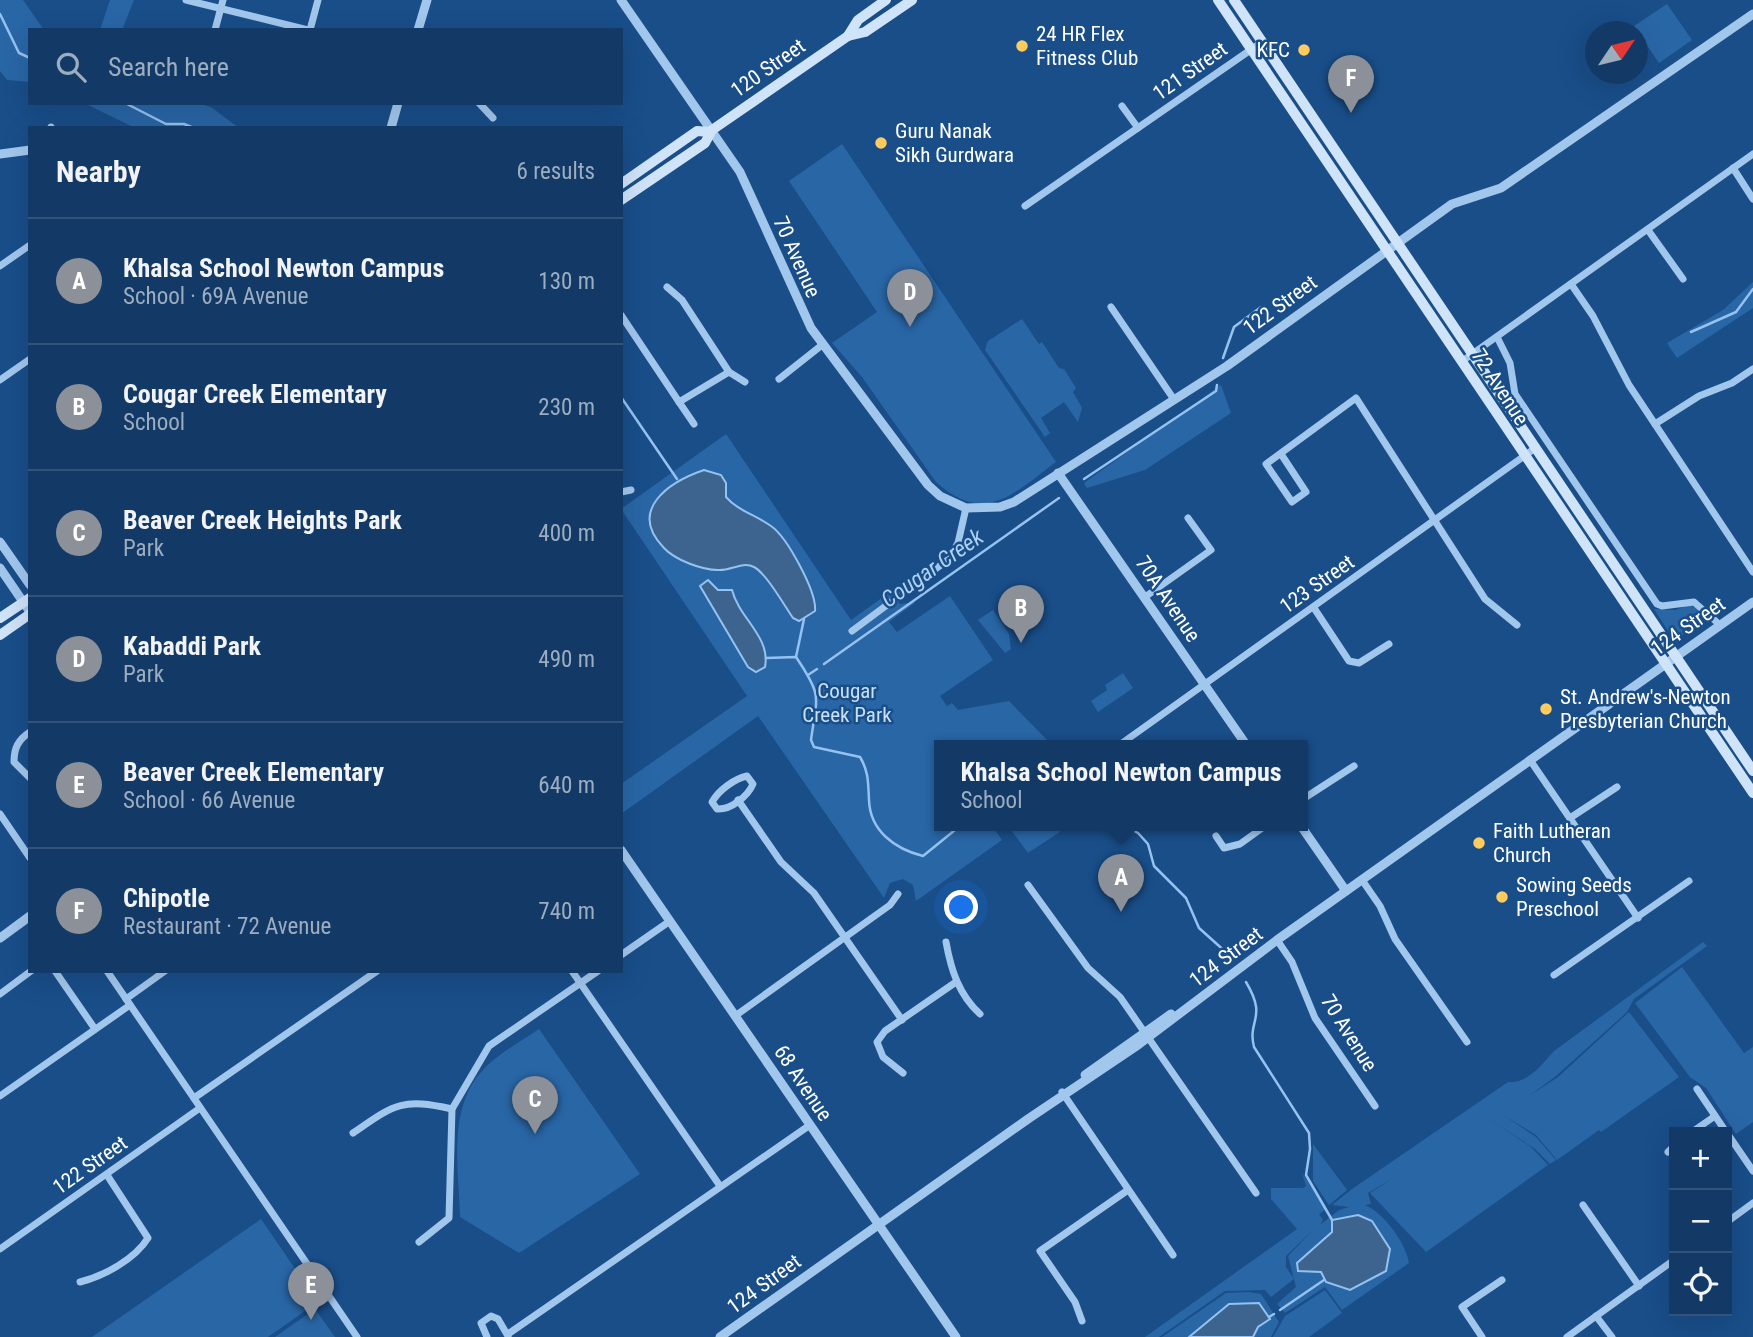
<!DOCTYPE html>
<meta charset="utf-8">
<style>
body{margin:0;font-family:"Roboto Condensed",sans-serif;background:#1c416d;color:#f1f3f6}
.controls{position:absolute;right:21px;bottom:21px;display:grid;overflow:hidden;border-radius:0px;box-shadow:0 7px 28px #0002}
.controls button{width:63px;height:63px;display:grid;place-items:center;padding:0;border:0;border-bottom:2px solid #32547b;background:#133a67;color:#f1f3f6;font:35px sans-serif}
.compass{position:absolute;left:1585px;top:21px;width:63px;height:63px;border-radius:50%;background:#133a67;box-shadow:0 7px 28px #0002;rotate:55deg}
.you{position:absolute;left:962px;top:908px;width:24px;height:24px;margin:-18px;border:5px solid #fff;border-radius:50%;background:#1a73e8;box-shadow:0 0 0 10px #1a73e833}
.badge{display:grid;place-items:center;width:46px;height:46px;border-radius:50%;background:#8c9099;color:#fff;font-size:23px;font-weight:700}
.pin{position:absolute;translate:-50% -58px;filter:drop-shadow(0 2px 4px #0008)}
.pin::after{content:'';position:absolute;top:37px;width:24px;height:21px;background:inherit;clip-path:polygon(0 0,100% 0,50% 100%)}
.popup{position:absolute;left:934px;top:740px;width:374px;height:91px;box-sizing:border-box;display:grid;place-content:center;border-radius:0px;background:#133a67;filter:drop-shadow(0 2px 5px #0005);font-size:23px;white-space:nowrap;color:#9dadc0}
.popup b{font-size:26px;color:#f1f3f6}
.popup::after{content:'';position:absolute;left:50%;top:100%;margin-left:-14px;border:14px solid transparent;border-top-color:#133a67}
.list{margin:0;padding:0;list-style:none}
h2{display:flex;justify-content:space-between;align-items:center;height:91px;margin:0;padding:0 28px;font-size:30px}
h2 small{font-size:23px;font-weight:400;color:#9dadc0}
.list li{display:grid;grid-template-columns:46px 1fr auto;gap:21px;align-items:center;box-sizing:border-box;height:126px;padding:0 28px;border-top:2px solid #32547b}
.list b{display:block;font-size:26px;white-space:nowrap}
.list p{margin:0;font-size:23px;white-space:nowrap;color:#9dadc0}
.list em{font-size:23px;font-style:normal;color:#9dadc0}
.icon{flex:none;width:38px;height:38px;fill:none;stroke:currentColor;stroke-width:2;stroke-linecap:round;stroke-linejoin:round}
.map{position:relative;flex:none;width:1753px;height:1337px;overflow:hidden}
.search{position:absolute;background:#133a67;box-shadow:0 7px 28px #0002;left:28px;top:28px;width:595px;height:77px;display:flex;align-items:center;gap:18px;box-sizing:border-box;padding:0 24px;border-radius:0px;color:#9dadc0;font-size:26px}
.panel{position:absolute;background:#133a67;box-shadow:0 7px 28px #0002;left:28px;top:126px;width:595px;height:847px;border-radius:0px}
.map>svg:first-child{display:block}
.green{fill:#2966a6;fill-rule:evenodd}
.water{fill:#3c648f;stroke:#95c2f0;stroke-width:2}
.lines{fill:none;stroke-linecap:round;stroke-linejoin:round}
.stream{stroke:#95c2f0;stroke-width:2.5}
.minor{stroke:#a2c7ed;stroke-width:7}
.tertiary{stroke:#a2c7ed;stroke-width:9}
.secondary{stroke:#cfe3f9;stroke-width:10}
.poi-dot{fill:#ffcb5f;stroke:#194e89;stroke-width:2.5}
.labels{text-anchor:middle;stroke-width:5;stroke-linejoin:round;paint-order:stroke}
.poi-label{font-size:21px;fill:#fff;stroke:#194e89;text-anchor:start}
.street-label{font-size:21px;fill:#fff;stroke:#194e89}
.park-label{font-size:21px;fill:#c8e0fa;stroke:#194e89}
.water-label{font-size:23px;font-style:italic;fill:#aed1f5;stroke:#194e89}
</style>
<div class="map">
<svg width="1753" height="1337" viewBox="0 0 1753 1337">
<rect width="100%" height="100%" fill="#194e89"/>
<g class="green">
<polygon points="0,0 23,0 44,30 30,30 30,82 7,80 0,71"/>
<polygon points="110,0 134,0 122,30 100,30"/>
<polygon points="1667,4 1692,40 1659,63 1634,26"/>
<polygon points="84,103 195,103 211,107 239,128 135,128"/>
<path d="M842,144L1056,462C1013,494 985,526 936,482L862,377L832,343L877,312L789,181Z"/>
<polygon points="1753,282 1753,308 1677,358 1667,343 1723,310"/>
<polygon points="1022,319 1039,344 1042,342 1059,368 1064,369 1076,388 1073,392 1082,408 1078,422 1064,402 1041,418 1050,433 1045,437 985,350 988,341"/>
<polygon points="1221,385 1231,413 1145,470 1087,488 1084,483"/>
<polygon points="726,434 851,620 890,592 900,604 916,602 889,622 897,632 950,596 993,660 940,696 947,706 952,703 958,710 1009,701 1053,746 939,746 939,826 992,826 1002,840 916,901 913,885 903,879 890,883 884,898 758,716 621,814 621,784 747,696 621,509"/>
<polygon points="1689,605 1697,608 1707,621 1674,640 1654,609 1675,610"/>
<polygon points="993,610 1009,634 1011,649 1005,653 978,620"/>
<polygon points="1123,673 1133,688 1098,712 1091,701 1107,690 1105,685"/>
<polygon points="1008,826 1069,826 1028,853"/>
<path d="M1703,942L1707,946L1634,999L1627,1012L1556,1076L1529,1096L1558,1077L1629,1012L1679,1077L1601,1132L1599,1130L1557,1160L1536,1135L1503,1115L1536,1137L1556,1160L1550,1164L1535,1149L1488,1118L1531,1147L1548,1165L1426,1252L1370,1193L1392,1179L1368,1193L1371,1204L1365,1205C1384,1213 1406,1243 1409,1263L1342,1310L1325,1287L1285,1313L1277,1304L1296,1287L1288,1256L1314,1229L1286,1256V1267L1294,1279L1271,1297L1265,1290L1225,1291L1159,1337H1145L1297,1229L1271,1199V1188H1303L1306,1186L1302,1173L1327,1209L1319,1214L1323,1220L1320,1225L1339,1210L1349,1207L1332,1205L1352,1189L1508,1082C1528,1084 1542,1064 1554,1051ZM1358,1215L1322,1277L1321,1272L1297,1263L1332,1232L1339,1220Z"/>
<polygon points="1682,967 1744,1053 1753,1047 1753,1122 1736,1134 1706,1088 1690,1077 1635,1003"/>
<path d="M539,1029L640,1174L519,1253L460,1217C459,1170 447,1109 482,1071C497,1054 520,1042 539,1029Z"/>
<polygon points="1313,1144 1347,1190 1329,1205 1313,1181"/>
<polygon points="261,1219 318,1302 268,1337 92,1337"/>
<polygon points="1325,1290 1342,1313 1309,1337 1273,1337 1285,1316"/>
<polygon points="1249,1292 1261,1294 1279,1322 1271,1337 1253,1337 1258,1327 1229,1304 1189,1337 1162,1337 1226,1293"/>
<polygon points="315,1309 335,1337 275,1337"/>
</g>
<g class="water">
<path d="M704,470L721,475L726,483V497C738,511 756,515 771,526C787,537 817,592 815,611L799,621L793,618C784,605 766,573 754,567C742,561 731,571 718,570C702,570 675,560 664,548C627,510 669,482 704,470Z"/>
<path d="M708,580L718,590H732C739,618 771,637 765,667L756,672L748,667L700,586Z"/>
<polygon points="1358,1215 1372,1221 1390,1249 1386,1271 1350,1290 1326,1282 1321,1272 1298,1271 1297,1263 1332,1232 1332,1220"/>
<polygon points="1259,1303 1270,1319 1258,1327 1253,1337 1189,1337 1229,1304"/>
</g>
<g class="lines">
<g class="stream">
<polyline points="0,14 19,53 30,58"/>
<polyline points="125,103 166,124 184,124 194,128"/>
<polyline points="1691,332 1736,312 1753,289"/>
<polyline points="1223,358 1234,327 1261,307"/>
<polyline points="621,397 677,479"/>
<polyline points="1084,479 1216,391 1217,385"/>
<polyline points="796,657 804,619"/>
<path d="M766,658L796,657C823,697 817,696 811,740L814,747L860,757C869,772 868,783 869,800C870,831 895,849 923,856L960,826"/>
<polyline points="824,664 1059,498"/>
<polyline points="808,675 817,669"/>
<polyline points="1125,826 1138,833 1148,844 1154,866 1186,898 1199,928 1228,954"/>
<path d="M1246,982C1268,1019 1247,1019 1254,1047L1309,1133L1310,1149L1306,1175L1332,1220"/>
<polyline points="1280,1310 1324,1280"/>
<polyline points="1269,1317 1274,1314"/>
</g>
<g class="minor">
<polyline points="186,0 308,30"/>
<polyline points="215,30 223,0"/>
<polyline points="310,30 318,0"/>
<polyline points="479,103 493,118"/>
<polyline points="1122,106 1138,128"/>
<polyline points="51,127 51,128"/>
<polyline points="1733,168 1753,199"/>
<polyline points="1025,206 1262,42"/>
<polyline points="1648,230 1683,279"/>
<polyline points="0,266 30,245"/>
<polyline points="1571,284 1593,316 1629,385 1753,572"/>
<polyline points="667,287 682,300 729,372"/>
<polyline points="1111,307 1173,398"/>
<polyline points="621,315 679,402 729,372 745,382"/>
<polyline points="1497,337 1510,363 1515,394 1657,604 1662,606 1694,602 1720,625"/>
<polyline points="1461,362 1753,154"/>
<polyline points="779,379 822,345"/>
<polyline points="0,380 30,359"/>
<polyline points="679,402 694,424"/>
<polyline points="1655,424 1699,396 1732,383 1753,369"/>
<polyline points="1281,454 1306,492 1292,502 1266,464 1356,398 1485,599 1517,625"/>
<polyline points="621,492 631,490"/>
<polyline points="1145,597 1211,550 1188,518"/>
<polyline points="1314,608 1349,661 1359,663 1389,644"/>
<polyline points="852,631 949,559 958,543 966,508"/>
<path d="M30,732C18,740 14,748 14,762L30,778"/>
<polyline points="1118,746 1534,449"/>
<polyline points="1530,760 1638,918"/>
<path d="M747,776L753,784C748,796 731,810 717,809L712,802C719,790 734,779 747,776Z"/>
<polyline points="1303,799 1354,766"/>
<polyline points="738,800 781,862 814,893 902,1020"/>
<polyline points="0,814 30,858"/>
<polyline points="1570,818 1617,787"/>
<polyline points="1216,836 1224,848 1240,844 1265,826"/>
<polyline points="1362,880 1380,906 1395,939 1467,1042"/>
<polyline points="1028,885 1088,968 1120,997 1256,1193"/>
<polyline points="1277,940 1292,962 1315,1018 1375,1106"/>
<path d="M946,942C951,970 959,995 980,1014"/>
<polyline points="621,955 670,921"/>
<polyline points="55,971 95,1029"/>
<polyline points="107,971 357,1337"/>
<polyline points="572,971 720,1186"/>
<polyline points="1554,975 1689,881"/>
<polyline points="0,994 31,971"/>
<polyline points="126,999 165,971"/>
<polyline points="735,1016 890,905 898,894"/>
<polyline points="903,1073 883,1057 877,1042 885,1031 956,982"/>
<polyline points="1697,1089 1726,1132"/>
<polyline points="1062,1092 1173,1255"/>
<polyline points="0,1096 130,1005"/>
<polyline points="194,1098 377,971"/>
<polyline points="1692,1132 1715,1116"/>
<path d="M353,1133C395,1104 401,1098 452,1109"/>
<polyline points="1727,1133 1753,1171"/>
<polyline points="1668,1152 1674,1146"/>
<polyline points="1583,1205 1639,1286"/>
<polyline points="1727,1222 1753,1203"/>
<polyline points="419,1242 449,1218 452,1109 489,1046 598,971"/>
<polyline points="0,1249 200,1108"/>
<path d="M80,1282C104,1276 135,1259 148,1238L107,1175"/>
<polyline points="1596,1316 1612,1337"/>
<polyline points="1082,1321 1075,1302 1040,1251 1128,1190"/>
<polyline points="508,1334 810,1125"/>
<polyline points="487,1337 481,1323 491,1316 498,1319 508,1336"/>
<polyline points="1482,1337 1462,1307 1502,1280"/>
<polyline points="1567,1337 1674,1260"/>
</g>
<g class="tertiary">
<polyline points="621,0 740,172 811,328 928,485 940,496 966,508 1000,507 1014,502 1227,366 1452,204 1501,188 1753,14"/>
<polyline points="418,30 427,0"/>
<polyline points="391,128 398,103"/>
<polyline points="0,154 30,150"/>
<polyline points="1058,473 1247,746"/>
<polyline points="0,542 30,585"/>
<polyline points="0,568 30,612"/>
<polyline points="1301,826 1346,891"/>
<polyline points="621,850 956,1337"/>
<polyline points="0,938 30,916"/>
<polyline points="1085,1075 1171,1014"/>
<polyline points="720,1337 1028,1119 1138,1045 1277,940 1753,602"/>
</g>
<g class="secondary">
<polyline points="1218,0 1753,793"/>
<polyline points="1234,0 1753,771"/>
<polyline points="848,36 858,20 886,0"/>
<polyline points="621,184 697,131 710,132"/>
<polyline points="621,200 705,143 712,130 848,36 865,32 912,0"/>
<polyline points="0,618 30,598"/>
<polyline points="0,635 30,614"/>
</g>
</g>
<g class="poi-dot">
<circle cx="1022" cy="46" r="7"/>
<circle cx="1304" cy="50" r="7"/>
<circle cx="881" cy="143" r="7"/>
<circle cx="1546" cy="709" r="7"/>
<circle cx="1479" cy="843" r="7"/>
<circle cx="1502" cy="897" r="7"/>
</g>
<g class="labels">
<g class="poi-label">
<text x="1036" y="41">24 HR Flex<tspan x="1036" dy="24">Fitness Club</tspan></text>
<text x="1290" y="57" text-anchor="end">KFC</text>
<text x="895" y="138">Guru Nanak<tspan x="895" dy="24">Sikh Gurdwara</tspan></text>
<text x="1560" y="704">St. Andrew's-Newton<tspan x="1560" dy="24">Presbyterian Church</tspan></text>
<text x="1493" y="838">Faith Lutheran<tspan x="1493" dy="24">Church</tspan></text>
<text x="1516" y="892">Sowing Seeds<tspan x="1516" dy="24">Preschool</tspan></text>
</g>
<g class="street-label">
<text transform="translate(768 68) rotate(-35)" y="7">120 Street</text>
<text transform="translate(1190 71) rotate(-35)" y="7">121 Street</text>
<text transform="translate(797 257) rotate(66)" y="7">70 Avenue</text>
<text transform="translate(1280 305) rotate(-36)" y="7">122 Street</text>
<text transform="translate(1500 387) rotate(57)" y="7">72 Avenue</text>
<text transform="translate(1317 584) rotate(-35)" y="7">123 Street</text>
<text transform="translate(1168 599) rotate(56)" y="7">70A Avenue</text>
<text transform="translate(1688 626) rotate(-35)" y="7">124 Street</text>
<text transform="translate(1226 957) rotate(-37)" y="7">124 Street</text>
<text transform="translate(1349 1033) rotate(58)" y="7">70 Avenue</text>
<text transform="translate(803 1083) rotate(56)" y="7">68 Avenue</text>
<text transform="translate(90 1165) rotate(-35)" y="7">122 Street</text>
<text transform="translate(764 1284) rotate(-36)" y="7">124 Street</text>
</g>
<g class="park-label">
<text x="847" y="698">Cougar<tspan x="847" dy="24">Creek Park</tspan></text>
</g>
<g class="water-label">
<text transform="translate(932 568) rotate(-35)" y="8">Cougar Creek</text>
</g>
</g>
</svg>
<div class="controls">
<button>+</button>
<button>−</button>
<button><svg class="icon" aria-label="locate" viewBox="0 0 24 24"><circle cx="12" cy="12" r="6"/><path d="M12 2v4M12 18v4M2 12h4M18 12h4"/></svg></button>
</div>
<svg class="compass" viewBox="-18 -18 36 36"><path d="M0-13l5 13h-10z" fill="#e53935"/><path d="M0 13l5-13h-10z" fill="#9dadc0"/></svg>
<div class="you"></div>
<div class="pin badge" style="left:1121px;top:912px">A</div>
<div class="popup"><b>Khalsa School Newton Campus</b>School</div>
<div class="pin badge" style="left:1021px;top:643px">B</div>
<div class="pin badge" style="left:535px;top:1134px">C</div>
<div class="pin badge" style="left:910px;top:327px">D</div>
<div class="pin badge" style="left:311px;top:1320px">E</div>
<div class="pin badge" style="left:1351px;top:113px">F</div>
<div class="search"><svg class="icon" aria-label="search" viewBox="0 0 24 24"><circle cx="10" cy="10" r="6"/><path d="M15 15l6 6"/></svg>Search here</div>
<section class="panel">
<h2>Nearby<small>6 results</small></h2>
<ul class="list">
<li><span class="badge">A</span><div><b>Khalsa School Newton Campus</b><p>School · 69A Avenue</p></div><em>130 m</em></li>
<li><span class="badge">B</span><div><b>Cougar Creek Elementary</b><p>School</p></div><em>230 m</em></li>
<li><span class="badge">C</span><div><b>Beaver Creek Heights Park</b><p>Park</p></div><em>400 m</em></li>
<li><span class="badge">D</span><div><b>Kabaddi Park</b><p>Park</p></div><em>490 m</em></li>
<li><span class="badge">E</span><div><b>Beaver Creek Elementary</b><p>School · 66 Avenue</p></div><em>640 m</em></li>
<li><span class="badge">F</span><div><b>Chipotle</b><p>Restaurant · 72 Avenue</p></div><em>740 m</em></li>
</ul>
</section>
</div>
